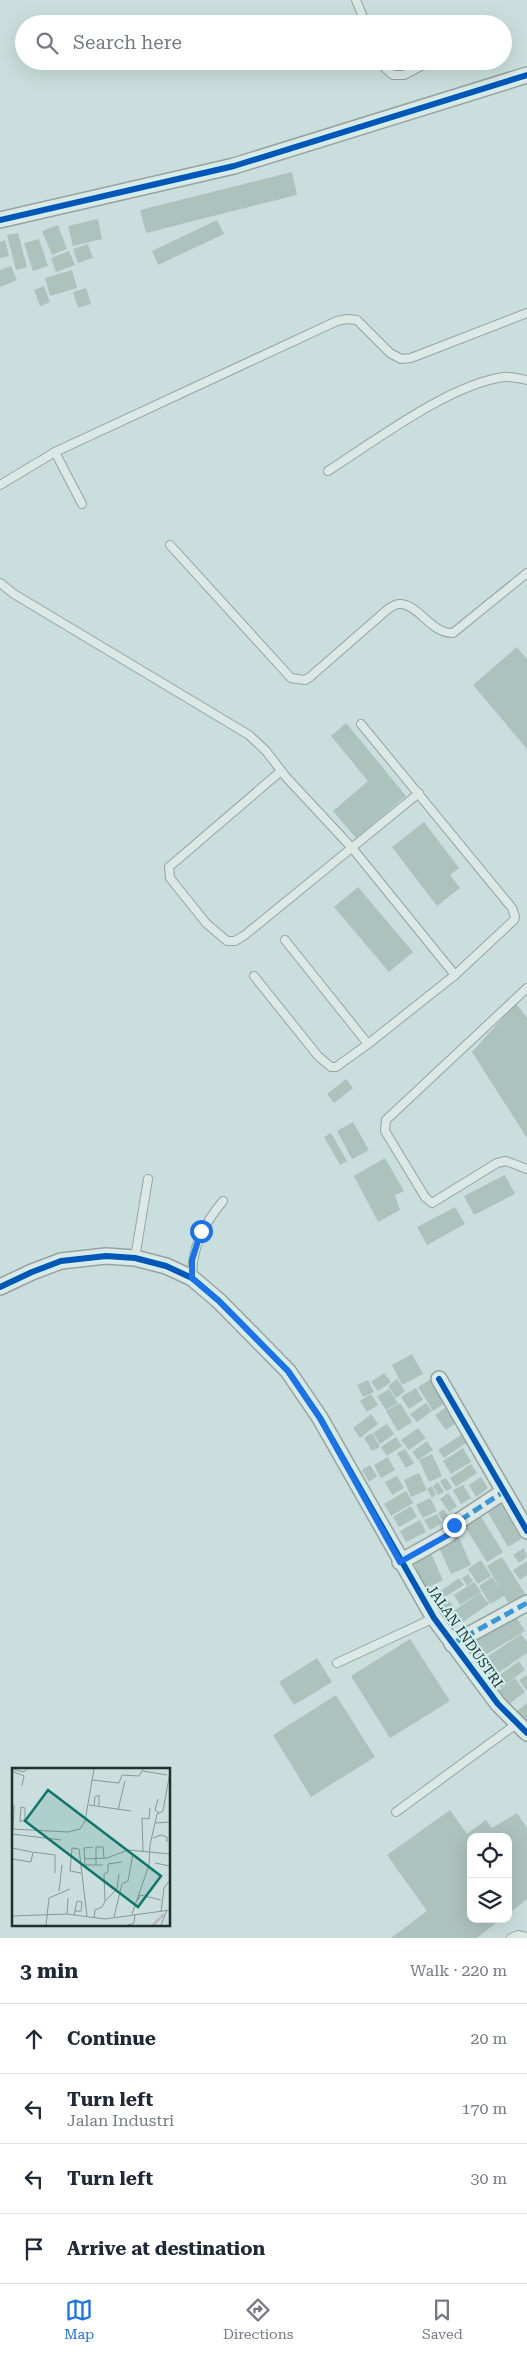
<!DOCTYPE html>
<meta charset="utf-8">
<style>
body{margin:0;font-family:"Roboto Serif",serif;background:#f6f6f7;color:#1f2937}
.controls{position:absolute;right:15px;bottom:15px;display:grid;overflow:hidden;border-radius:10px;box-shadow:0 5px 20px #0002}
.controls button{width:45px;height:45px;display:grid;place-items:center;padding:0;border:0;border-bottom:1px solid #e0e1e3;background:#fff;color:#1f2937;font:25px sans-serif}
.stop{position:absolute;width:15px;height:15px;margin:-11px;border:4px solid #1a73e8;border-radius:50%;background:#fff}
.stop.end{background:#1a73e8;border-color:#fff;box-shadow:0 1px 5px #0008}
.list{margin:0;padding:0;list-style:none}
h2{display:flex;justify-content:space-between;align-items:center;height:65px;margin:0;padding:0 20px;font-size:21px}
h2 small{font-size:16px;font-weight:400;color:#747a83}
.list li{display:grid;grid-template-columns:32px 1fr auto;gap:15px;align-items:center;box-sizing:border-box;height:70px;padding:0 20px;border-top:1px solid #e0e1e3}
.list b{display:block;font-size:19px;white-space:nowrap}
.list p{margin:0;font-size:16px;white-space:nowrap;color:#747a83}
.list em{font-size:16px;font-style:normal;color:#747a83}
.icon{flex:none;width:28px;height:28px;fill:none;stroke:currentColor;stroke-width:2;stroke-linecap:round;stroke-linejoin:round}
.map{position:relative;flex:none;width:527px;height:1938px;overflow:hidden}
.search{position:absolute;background:#fff;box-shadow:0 5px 20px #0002;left:15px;right:15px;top:15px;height:55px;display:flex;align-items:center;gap:12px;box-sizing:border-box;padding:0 18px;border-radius:28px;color:#747a83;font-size:19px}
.sheet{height:345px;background:#fff}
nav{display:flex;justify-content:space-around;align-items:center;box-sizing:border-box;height:70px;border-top:1px solid #e0e1e3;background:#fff;font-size:14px;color:#747a83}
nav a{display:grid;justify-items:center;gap:2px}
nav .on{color:#1a73e8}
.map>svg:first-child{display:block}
.building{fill:#acc2bd}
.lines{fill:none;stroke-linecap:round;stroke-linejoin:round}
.lane-casing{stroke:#94a4a1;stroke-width:10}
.street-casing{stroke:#94a4a1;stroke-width:18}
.lane{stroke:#dbe8e6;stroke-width:8}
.street{stroke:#dbe8e6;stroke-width:15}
.quiet{stroke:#3a97d7;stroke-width:5;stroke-dasharray:10 5;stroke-linecap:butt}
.cycleway-casing{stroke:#d1f0ee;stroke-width:9}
.cycleway{stroke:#0057b8;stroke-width:6}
.route{stroke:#1a73e8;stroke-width:6}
.labels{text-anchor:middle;stroke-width:4;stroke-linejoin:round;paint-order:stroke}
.street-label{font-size:14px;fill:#1e312b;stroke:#d1f0ee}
.inset-river{fill:none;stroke:#beb6c5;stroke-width:2.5}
.inset-road{fill:none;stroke:#859996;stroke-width:1}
.view{fill:#0f766e;fill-opacity:0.15;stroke:#0f766e;stroke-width:2.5}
.inset-edge{fill:none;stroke:#1e312b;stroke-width:2.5}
</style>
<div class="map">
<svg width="527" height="1938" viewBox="0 0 527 1938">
<rect width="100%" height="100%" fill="#cadfdd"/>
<g class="building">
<polygon points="292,172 297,195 146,233 140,210"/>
<polygon points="98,219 102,239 73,246 68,226"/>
<polygon points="217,220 224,234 158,265 152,251"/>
<polygon points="58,225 67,249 52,255 42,231"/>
<polygon points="18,233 27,267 16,270 7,235"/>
<polygon points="39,239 48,266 33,271 24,243"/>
<polygon points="5,240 9,256 0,258 0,242"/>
<polygon points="88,244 93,258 78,263 73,249"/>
<polygon points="69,251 75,265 56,272 51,258"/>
<polygon points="11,266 17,280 0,287 0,270"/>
<polygon points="72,270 77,288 50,296 45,278"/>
<polygon points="44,286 50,302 40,306 34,290"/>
<polygon points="86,288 91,304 78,308 73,292"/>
<polygon points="517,647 527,659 527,749 473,685"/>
<polygon points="346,723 406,796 356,838 333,811 368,781 331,736"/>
<polygon points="424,822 459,868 450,875 460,888 437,906 392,847"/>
<polygon points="358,887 413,952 389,972 334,907"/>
<polygon points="516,1003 527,1018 527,1138 472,1052"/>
<polygon points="346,1079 353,1088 334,1103 327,1094"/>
<polygon points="353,1122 369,1150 352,1159 337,1131"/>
<polygon points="331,1133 347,1161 340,1165 324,1137"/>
<polygon points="385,1158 404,1191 395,1195 400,1210 378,1222 354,1176"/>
<polygon points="505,1175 515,1194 474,1215 464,1196"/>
<polygon points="455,1207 465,1224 427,1245 417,1227"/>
<polygon points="412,1354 423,1374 402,1385 392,1365"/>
<polygon points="384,1373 391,1382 378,1391 371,1382"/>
<polygon points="397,1379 405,1391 396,1398 388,1386"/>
<polygon points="431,1379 445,1403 433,1411 418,1387"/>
<polygon points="368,1380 374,1392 363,1397 357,1385"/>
<polygon points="416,1388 423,1400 409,1409 401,1397"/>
<polygon points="389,1389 398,1403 386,1410 377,1396"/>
<polygon points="371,1394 378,1405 367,1412 360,1401"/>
<polygon points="400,1403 412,1422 398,1431 386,1411"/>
<polygon points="426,1403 432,1411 417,1422 410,1414"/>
<polygon points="445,1408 456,1423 446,1430 435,1415"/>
<polygon points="371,1414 378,1424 360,1438 353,1428"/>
<polygon points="387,1424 394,1434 380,1444 373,1433"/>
<polygon points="418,1428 426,1438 409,1450 401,1440"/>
<polygon points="372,1433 380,1447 372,1451 364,1438"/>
<polygon points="461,1435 466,1443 444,1458 438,1450"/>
<polygon points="396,1437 402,1446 387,1456 381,1447"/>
<polygon points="427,1441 433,1450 418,1460 412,1452"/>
<polygon points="463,1448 471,1462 451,1474 443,1461"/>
<polygon points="405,1449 414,1463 406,1468 397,1453"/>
<polygon points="432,1454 442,1476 429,1482 419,1460"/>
<polygon points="388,1457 395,1470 381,1478 374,1465"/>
<polygon points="471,1464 477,1473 456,1487 450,1478"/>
<polygon points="370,1465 377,1476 369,1482 362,1470"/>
<polygon points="419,1473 427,1490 411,1497 404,1480"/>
<polygon points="397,1476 404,1488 392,1495 385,1482"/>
<polygon points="481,1477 488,1488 476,1497 469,1485"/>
<polygon points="446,1478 452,1488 446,1491 440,1481"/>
<polygon points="438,1482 444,1492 438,1495 433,1486"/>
<polygon points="463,1485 471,1498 461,1504 453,1490"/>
<polygon points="432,1486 436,1495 432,1498 427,1489"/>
<polygon points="406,1491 413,1503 391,1516 384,1504"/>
<polygon points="448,1493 457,1506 449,1512 440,1499"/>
<polygon points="430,1498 437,1511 423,1518 416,1505"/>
<polygon points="499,1501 521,1539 508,1547 486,1509"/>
<polygon points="411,1506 417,1517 399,1527 393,1517"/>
<polygon points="444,1509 451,1521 445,1525 438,1513"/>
<polygon points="478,1512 503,1552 487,1562 462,1522"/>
<polygon points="437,1514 442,1523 430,1530 424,1520"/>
<polygon points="420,1520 426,1532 406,1542 400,1531"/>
<polygon points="457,1533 471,1565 451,1574 437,1543"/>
<polygon points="524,1548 527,1557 519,1563 513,1555"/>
<polygon points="429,1549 443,1580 426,1589 411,1557"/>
<polygon points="502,1557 527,1597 511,1607 504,1596 490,1604 479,1586 492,1577 502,1592 487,1566"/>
<polygon points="481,1560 491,1576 478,1584 468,1569"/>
<polygon points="527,1561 527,1575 520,1580 513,1570"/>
<polygon points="468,1574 473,1581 467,1586 462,1578"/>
<polygon points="459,1578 464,1585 443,1598 439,1592"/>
<polygon points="474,1582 481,1592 460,1605 454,1595"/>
<polygon points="480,1593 489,1604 460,1624 452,1612"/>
<polygon points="449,1600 454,1608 442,1616 437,1609"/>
<polygon points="513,1612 525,1631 480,1658 468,1640"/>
<polygon points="521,1634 527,1642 527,1653 492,1677 481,1661"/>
<polygon points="410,1639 450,1701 390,1738 351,1676"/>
<polygon points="317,1658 332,1682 294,1705 279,1682"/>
<polygon points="519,1661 525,1670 501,1688 494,1679"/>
<polygon points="527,1675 527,1691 519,1680"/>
<polygon points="515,1678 525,1692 508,1705 497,1692"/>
<polygon points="336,1695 375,1757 311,1797 273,1735"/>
<polygon points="527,1703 527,1721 525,1722 517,1711"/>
<polygon points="450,1810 467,1834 486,1820 492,1828 517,1813 527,1828 527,1899 508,1914 508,1837 471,1837 471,1919 501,1919 477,1938 391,1938 427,1911 387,1855"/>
</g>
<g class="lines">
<g class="lane-casing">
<g id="lane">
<polyline points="356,0 366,24"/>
<polyline points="383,61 385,68 393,75 404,75 431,61"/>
<polyline points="55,452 82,504"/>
<path d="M328,471C375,441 450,384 504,377C511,376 520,379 527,380"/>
<polyline points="0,485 55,452 337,321 347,319 357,320 390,353 401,359 411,358 527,313"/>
<path d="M170,545L291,678L305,680L310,677L388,609C391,607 396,604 399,604C418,603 431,634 453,633L527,573"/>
<polyline points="0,583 14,594 249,735 266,751 286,777 353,849 455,975"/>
<polyline points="281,771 169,867 170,878 206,923 227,941 235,941 245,935 419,793"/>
<polyline points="285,940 368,1044"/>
<polyline points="254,976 318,1056 331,1067 336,1067 368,1044 455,975 514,920 515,917 512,908 361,724"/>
<polyline points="527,988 386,1120 385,1131 425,1197 432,1203 497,1163 506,1161 527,1169"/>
<polyline points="135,1258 148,1179"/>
<path d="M192,1278C192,1247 203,1225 223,1201"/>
<polyline points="337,1663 434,1618"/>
<polyline points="396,1812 519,1722"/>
<polyline points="511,1938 518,1935 527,1937"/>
</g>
</g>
<g class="street-casing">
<g id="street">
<polyline points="0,220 234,166 527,75"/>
<polyline points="0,1287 32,1272 61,1261 106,1256 135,1258 166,1266 192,1278 219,1301 288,1371 320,1418 434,1618 498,1704 527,1733"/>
<polyline points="439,1379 527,1531"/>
<polyline points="400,1562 448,1535 459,1521 503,1492"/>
<polyline points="452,1644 527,1603"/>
</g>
</g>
<use href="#lane" class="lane"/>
<use href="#street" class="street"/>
<g class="quiet">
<polyline points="400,1562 448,1535 459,1521 503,1492"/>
<polyline points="452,1644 527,1603"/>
</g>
<g class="cycleway-casing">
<g id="cycleway">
<polyline points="0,220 234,166 527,75"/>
<polyline points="0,1287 32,1272 61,1261 106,1256 135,1258 166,1266 192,1278 219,1301 288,1371 320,1418 434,1618 498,1704 527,1733"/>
<polyline points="439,1379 527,1531"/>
</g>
</g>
<use href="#cycleway" class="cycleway"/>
</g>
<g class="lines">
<polyline class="route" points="201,1231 192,1260 192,1278 219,1301 288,1371 320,1418 400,1562 448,1535 454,1525"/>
</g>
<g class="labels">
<g class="street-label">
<text transform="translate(465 1636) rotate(55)" y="5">JALAN INDUSTRI</text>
</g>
</g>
<g transform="translate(12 1768)">
<rect width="158" height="158" fill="#cadfdd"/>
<path class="inset-river" d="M141,157L152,146"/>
<path class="inset-road" d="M1,1L12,4L15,1M0,3L12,8L10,18M131,3L155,7M80,12L107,15L110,7L127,8L131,1M146,31L143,42L147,45M77,37L119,43M82,38L83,29L87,27V39M9,39L13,40V51L8,54ZM106,42L113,13M143,55L158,54M0,61L56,64L68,61L73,53L82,1M1,61L2,37M0,66L49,72M141,70L149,67L155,69V74M81,79L72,80L73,97H91M0,80L20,84M131,83L130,50L137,51L138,40M0,91L19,94L21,84L43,87V105M72,91L95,90L116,82L158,86M143,95L158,98M84,97V79H91L92,90M69,105L58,103L60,80L67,81L75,148M47,123L50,97M94,132L105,121L107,106M126,132L128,127L149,132M149,144L152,120L158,112M55,146L56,130M120,146L137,97L138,77L145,46L151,43L158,4M62,147L63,143L65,133L70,134L69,143H63M0,148L55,146L93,151L158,142M102,149L110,116L116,113L121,85M82,150L83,142L90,139L93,133L92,106L96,104V96L110,94M34,157L37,130L58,121M116,157L122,155L123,146M149,157L155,142"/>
<path class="view" d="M36,22L149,108L126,139L13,53Z"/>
<rect width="158" height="158" class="inset-edge"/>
</g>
</svg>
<div class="controls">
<button><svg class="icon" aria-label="locate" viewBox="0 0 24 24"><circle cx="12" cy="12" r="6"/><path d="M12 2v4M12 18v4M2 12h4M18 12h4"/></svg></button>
<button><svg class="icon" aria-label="layers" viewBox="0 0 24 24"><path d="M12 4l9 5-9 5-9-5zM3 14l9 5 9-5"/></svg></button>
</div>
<div class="stop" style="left:201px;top:1231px"></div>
<div class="stop end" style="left:454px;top:1525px"></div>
<div class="search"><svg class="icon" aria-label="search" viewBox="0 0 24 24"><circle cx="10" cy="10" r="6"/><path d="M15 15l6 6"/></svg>Search here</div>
</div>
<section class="sheet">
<h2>3 min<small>Walk · 220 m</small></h2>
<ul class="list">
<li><svg class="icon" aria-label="ahead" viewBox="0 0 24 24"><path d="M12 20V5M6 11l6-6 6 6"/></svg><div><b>Continue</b></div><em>20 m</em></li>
<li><svg class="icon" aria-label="left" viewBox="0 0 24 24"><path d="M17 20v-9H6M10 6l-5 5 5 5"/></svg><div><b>Turn left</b><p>Jalan Industri</p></div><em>170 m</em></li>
<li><svg class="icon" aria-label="left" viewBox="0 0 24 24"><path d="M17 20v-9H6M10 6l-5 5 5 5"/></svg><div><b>Turn left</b></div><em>30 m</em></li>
<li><svg class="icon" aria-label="arrive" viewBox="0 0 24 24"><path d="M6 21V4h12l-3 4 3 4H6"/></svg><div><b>Arrive at destination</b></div></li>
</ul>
</section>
<nav>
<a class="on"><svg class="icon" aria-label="map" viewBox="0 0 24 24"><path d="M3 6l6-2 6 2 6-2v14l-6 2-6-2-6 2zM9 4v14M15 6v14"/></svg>Map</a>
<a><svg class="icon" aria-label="directions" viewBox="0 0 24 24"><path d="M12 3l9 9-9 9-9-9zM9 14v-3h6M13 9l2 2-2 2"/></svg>Directions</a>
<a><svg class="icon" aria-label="saved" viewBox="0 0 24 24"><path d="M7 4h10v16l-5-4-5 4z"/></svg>Saved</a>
</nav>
